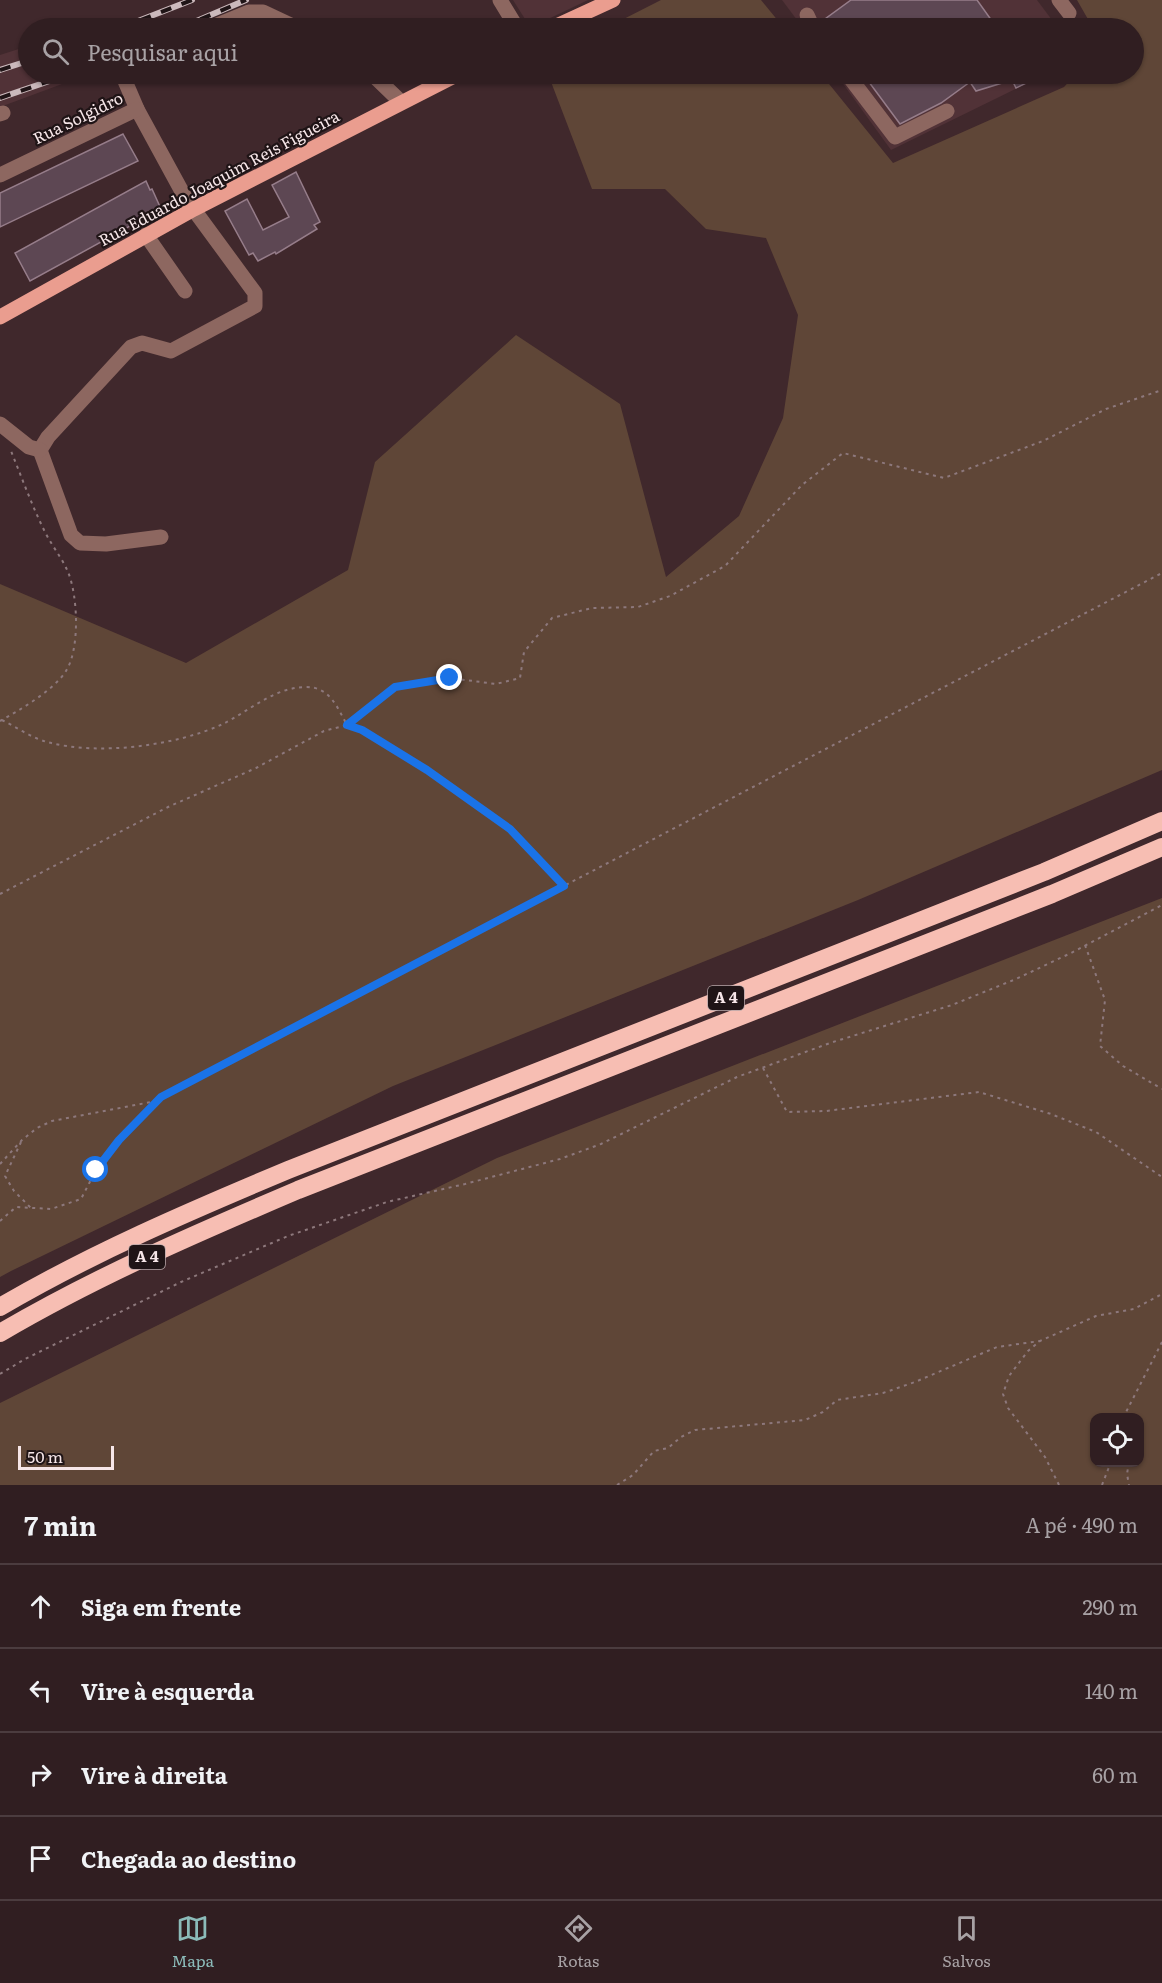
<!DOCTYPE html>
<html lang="pt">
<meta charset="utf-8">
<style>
body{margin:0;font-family:Literata,serif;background:#38272a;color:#f1f3f6}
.controls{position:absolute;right:18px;bottom:18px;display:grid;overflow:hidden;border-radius:12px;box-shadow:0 2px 4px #0004}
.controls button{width:54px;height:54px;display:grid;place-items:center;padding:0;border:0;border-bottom:2px solid #4b3c3f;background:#301e21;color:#f1f3f6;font:30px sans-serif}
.scale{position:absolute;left:18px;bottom:15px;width:96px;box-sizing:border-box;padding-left:6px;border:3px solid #f6e6e8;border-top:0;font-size:16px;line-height:21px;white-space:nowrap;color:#f6e6e8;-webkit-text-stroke:4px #1f1416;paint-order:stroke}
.stop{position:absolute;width:18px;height:18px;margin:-14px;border:4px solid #1a73e8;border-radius:50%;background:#fff}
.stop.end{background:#1a73e8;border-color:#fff;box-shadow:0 2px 6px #0008}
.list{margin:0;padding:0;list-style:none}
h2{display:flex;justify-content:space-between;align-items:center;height:78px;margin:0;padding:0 24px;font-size:26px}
h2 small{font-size:20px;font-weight:400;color:#a8a2a5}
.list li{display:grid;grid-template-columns:39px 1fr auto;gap:18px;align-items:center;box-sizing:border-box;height:84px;padding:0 24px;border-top:2px solid #4b3c3f}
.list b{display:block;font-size:22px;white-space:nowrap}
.list em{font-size:20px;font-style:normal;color:#a8a2a5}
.icon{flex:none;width:33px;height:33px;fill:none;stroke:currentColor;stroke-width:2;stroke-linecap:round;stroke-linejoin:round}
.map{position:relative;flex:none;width:1162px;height:1485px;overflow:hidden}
.search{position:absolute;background:#301e21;box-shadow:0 2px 4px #0004;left:18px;right:18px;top:18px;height:66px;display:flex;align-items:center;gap:15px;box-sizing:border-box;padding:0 21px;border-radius:33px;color:#a8a2a5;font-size:22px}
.sheet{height:414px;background:#301e21}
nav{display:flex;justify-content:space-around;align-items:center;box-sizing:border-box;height:84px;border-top:2px solid #4b3c3f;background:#301e21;font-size:16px;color:#a8a2a5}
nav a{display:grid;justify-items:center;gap:3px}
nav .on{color:#8bbbb9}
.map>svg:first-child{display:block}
.built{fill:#513237}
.green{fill:#5f4637;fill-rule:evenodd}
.building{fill:#5d4753;stroke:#967d8a;stroke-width:1.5}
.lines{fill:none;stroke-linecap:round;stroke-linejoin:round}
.path{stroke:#8d787c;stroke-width:2;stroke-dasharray:3 4.5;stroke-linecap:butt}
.minor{stroke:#8d6760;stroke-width:15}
.major{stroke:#ea9d8f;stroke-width:15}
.highway{stroke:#f7beb3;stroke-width:18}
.rail-casing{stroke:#cbb9bc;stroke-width:6}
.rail{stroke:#1f1416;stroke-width:4;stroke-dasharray:11;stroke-linecap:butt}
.route{stroke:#1a73e8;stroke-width:8}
.labels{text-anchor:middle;stroke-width:4.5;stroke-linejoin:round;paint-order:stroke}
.shield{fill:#1f1416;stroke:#b6a7a9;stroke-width:1.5}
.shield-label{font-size:15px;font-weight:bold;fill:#f6e6e8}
.street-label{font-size:16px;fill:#f6e6e8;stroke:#1f1416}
</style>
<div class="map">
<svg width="1162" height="1485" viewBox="0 0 1162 1485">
<rect width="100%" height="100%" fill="#40282c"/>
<g class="built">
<polygon points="513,0 588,0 544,21 533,23 525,19"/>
<polygon points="782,0 1037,0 1058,28 803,28"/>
<polygon points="28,46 28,74 89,74 0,107 0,55"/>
<polygon points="836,74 1046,74 891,150"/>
</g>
<g class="green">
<polygon points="661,0 761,0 784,28 606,28"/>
<polygon points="1077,0 1162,0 1162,770 858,900 393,1086 11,1271 0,1277 0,584 186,663 348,570 375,462 516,335 620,404 666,577 739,516 783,418 798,315 766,238 706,229 665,189 592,189 548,74 821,74 893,163 1064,87 1076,74 1134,74 1134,28 1093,28"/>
<path d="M1162,898V1485H0V1403L497,1158ZM1094,1418H1140V1462H1094Z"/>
</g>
<g class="building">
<polygon points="851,0 977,0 997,28 831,28 825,19"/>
<polygon points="863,74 1045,74 1016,88 1012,80 976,91 970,82 941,103 900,124"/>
<polygon points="123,134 138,161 0,227 0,193"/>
<polygon points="296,172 320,222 314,225 317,229 276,254 275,252 258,261 253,253 249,255 225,211 247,199 263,230 289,217 272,185"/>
<polygon points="146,181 150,190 152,189 161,209 30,281 15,253"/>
</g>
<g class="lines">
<g class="path">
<path d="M2,720C16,727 32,738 47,742C98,756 175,746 223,724C249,711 275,687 306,687C330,687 337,707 347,725L395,687L450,678L496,684L520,678L524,652L552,618L592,608L638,607L670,596L725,566L802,485L843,453L944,478L1043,441L1106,409L1162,390"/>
<path d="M0,721C20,710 54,690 66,671C80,649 78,596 68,572C62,558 52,546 45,532C32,506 22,478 11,451"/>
<polyline points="0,894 168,807 256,768 324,731 347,725 362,730 427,770 510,829 564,886"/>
<polyline points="1085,945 1105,1000 1100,1046 1123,1066 1162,1089"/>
<polyline points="763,1068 787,1112 826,1111 979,1092 1051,1114 1096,1132 1162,1177"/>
<polyline points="21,1142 5,1176 14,1191 31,1208"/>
<polyline points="0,1164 22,1140 37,1128 52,1121 151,1102 1162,573"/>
<polyline points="0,1221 16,1207 51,1209 81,1199 96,1170 119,1140 160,1098"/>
<polyline points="0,1374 25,1359 181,1282 288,1236 387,1202 465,1184 560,1159 601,1144 737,1077 830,1043 952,1005 1016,979 1071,953 1162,905"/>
<polyline points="1123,1418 1162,1342"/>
<polyline points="1129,1462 1127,1474 1129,1485"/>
<polyline points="617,1485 633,1475 654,1451 668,1448 681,1437 695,1430 805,1420 823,1412 837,1400 883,1393 915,1382 997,1347 1040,1341"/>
<polyline points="1059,1485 1045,1457 1008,1408 1003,1394 1009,1376 1028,1351 1040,1341 1096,1316 1134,1309 1162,1294"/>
<polyline points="1102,1485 1111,1462"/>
</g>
<g class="minor">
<polyline points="500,0 517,28"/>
<polyline points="1059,0 1069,13"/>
<polyline points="807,15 813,28"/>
<polyline points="210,28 249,12 263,12 297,28"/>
<polyline points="122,74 137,109 186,199 255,293 255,306 171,351 142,343 131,347 48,437 40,450 71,535 80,543 106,544 161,537"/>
<polyline points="372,74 401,102"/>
<polyline points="847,74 895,137 947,111"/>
<polyline points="0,114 3,113"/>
<polyline points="0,175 137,109"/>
<polyline points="146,235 185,291"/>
<polyline points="0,424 29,447 40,450"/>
</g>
<g class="major">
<polyline points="552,28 613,0"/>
<polyline points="0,317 194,209 458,74"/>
</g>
<g class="highway">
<path d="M0,1307C92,1253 190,1211 288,1170L1044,872L1162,821"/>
<path d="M0,1333C95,1277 197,1233 298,1190L1052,894L1162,847"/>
</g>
<g class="rail-casing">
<g id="rail">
<polyline points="120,28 192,0"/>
<polyline points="180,28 246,0"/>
<polyline points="0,70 28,61"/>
<polyline points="0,98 70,74"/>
</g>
</g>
<use href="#rail" class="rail"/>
</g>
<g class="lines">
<polyline class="route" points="96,1170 119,1140 161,1097 564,886 510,829 427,770 362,730 347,725 395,687 450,678"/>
</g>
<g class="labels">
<g class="shield">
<rect x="708" y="986" width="36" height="24" rx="4.5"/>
<rect x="129" y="1245" width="36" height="24" rx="4.5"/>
</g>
<g class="shield-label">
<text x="726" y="1003">A 4</text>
<text x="147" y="1262">A 4</text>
</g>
<g class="street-label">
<text transform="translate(78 118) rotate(-26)" y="6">Rua Solgidro</text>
<text transform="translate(219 178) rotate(-28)" y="6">Rua Eduardo Joaquim Reis Figueira</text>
</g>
</g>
</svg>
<div class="controls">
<button><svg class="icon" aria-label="locate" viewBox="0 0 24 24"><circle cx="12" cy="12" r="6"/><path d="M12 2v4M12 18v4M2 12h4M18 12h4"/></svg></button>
</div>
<div class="scale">50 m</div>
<div class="stop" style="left:96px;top:1170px"></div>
<div class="stop end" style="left:450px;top:678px"></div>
<div class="search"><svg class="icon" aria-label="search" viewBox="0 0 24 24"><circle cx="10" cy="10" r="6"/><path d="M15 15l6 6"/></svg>Pesquisar aqui</div>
</div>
<section class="sheet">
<h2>7 min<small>A pé · 490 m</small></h2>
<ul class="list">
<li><svg class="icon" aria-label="ahead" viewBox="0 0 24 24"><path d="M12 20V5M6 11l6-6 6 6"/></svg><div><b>Siga em frente</b></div><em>290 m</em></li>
<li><svg class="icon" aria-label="left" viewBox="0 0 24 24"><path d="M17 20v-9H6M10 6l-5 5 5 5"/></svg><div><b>Vire à esquerda</b></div><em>140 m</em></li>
<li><svg class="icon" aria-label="right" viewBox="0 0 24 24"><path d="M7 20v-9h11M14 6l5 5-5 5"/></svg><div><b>Vire à direita</b></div><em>60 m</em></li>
<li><svg class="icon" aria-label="arrive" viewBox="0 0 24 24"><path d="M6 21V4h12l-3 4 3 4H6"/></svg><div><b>Chegada ao destino</b></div></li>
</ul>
</section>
<nav>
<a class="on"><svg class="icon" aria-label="map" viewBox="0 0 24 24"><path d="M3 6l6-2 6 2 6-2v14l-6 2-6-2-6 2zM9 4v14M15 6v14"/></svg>Mapa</a>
<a><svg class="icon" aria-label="directions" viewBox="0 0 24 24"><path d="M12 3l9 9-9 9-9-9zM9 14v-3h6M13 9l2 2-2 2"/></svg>Rotas</a>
<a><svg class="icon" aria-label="saved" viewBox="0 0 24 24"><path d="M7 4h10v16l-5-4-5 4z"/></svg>Salvos</a>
</nav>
